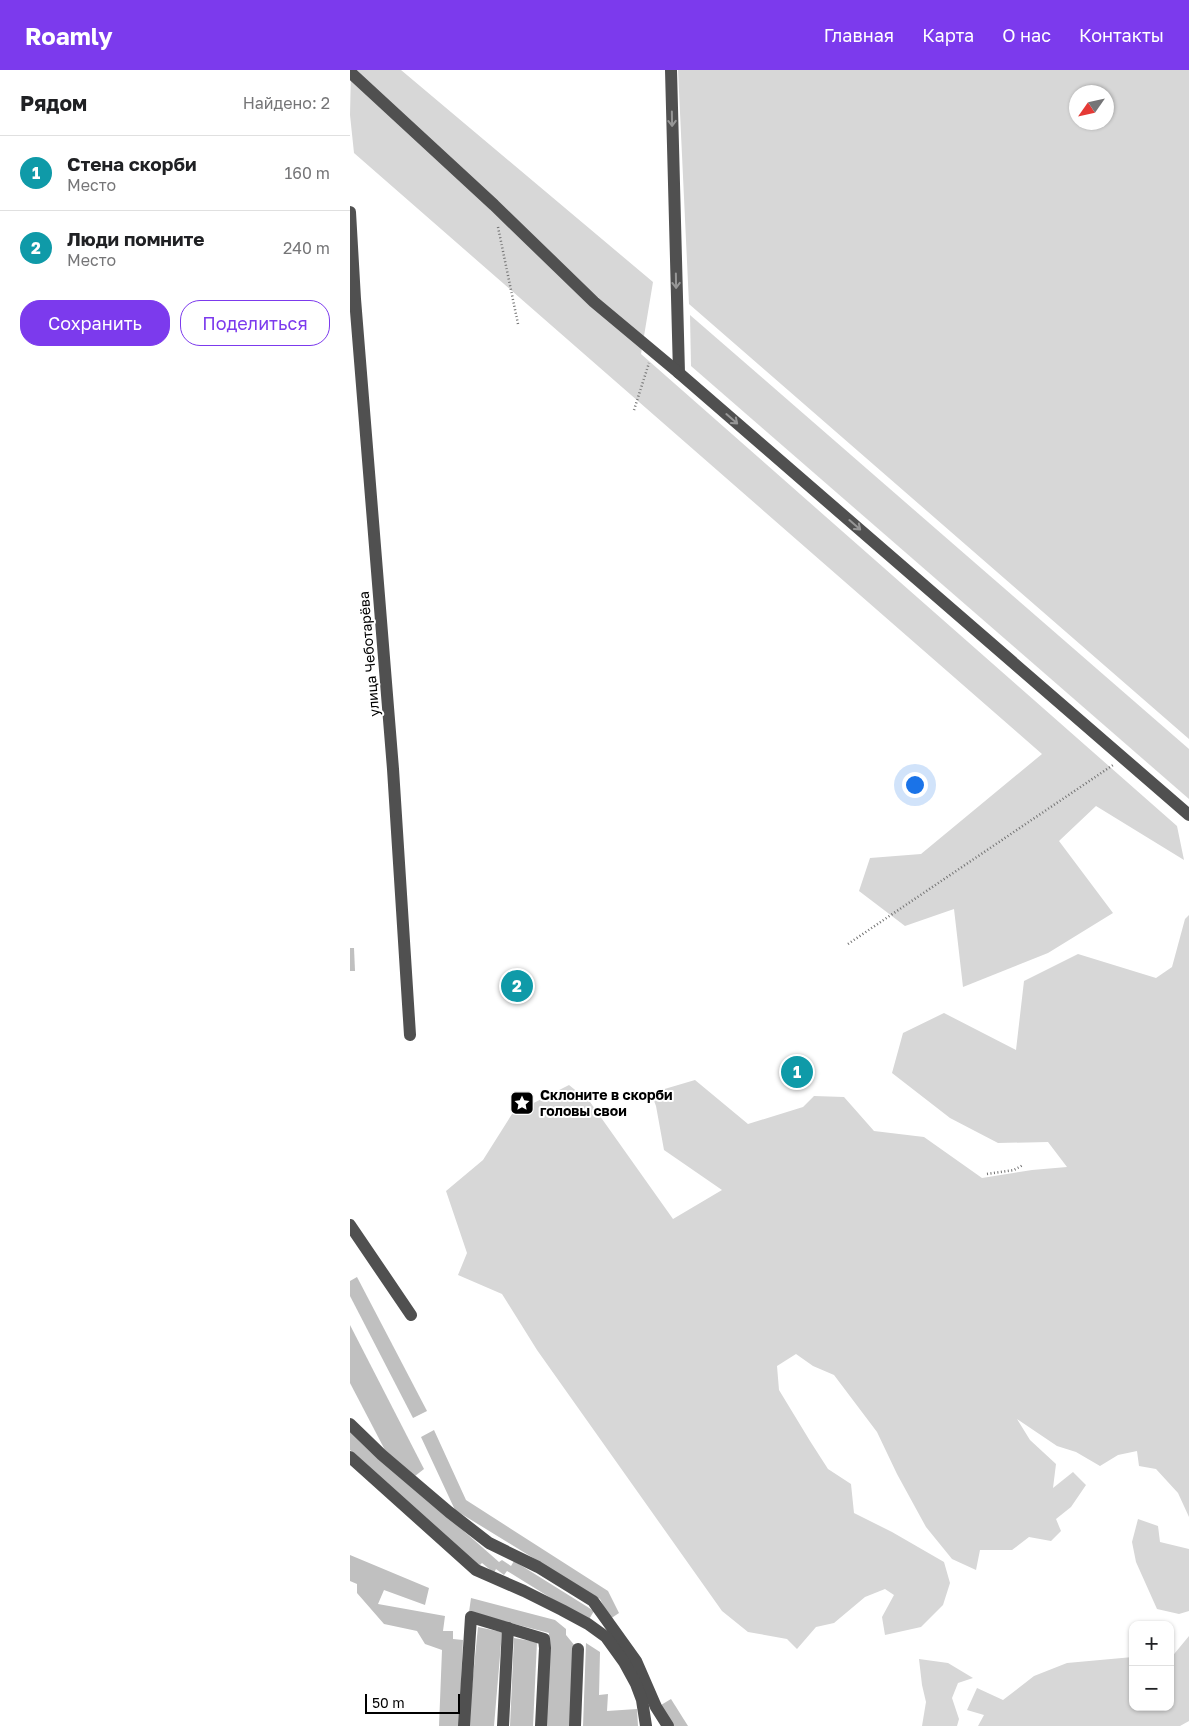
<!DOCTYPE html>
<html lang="ru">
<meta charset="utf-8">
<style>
body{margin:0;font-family:"Golos Text",sans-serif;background:#f6f6f6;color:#202124}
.controls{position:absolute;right:15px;bottom:15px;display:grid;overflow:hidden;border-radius:10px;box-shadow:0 1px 4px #0004}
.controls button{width:45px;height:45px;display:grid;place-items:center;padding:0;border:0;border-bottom:1px solid #e0e0e0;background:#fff;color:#202124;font:25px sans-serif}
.compass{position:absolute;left:719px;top:15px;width:45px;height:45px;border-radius:50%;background:#fff;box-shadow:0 1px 4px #0004;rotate:236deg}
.scale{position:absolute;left:15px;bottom:12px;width:95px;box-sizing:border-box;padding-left:5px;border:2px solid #000;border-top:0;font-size:14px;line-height:18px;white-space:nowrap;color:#000;-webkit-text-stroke:4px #fff;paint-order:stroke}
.you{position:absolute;left:564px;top:714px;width:18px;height:18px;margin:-12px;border:4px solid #fff;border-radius:50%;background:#1a73e8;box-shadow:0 0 0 8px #1a73e833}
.badge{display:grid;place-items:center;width:32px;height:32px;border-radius:50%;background:#7c3aed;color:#fff;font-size:16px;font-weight:700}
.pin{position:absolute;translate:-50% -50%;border:2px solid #fff;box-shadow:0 1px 5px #0006}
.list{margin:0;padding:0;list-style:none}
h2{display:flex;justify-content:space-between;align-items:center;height:65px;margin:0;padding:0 20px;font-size:21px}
h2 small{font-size:16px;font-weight:400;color:#757577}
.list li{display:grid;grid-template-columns:32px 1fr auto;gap:15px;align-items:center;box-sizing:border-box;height:75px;padding:0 20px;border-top:1px solid #e0e0e0}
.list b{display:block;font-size:19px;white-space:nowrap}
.list p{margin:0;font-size:16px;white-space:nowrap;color:#757577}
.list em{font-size:16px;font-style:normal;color:#757577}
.actions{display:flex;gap:10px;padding:15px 20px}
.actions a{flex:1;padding:11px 0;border:1px solid #7c3aed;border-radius:20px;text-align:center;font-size:18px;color:#7c3aed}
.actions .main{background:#7c3aed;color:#fff}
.map{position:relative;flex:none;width:839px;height:1656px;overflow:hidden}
header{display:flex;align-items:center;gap:30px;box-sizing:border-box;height:70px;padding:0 25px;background:#7c3aed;color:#fff}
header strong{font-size:24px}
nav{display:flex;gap:28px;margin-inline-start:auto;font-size:18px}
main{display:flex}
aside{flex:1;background:#fff}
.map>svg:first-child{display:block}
.green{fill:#d7d7d7;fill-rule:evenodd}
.building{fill:#c0c0c0}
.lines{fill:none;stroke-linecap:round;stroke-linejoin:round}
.path{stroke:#727272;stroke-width:2.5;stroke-dasharray:1 2.5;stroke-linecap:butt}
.minor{stroke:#505050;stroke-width:12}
.oneway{stroke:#969696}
.labels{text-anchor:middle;stroke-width:4;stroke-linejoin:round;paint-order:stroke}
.street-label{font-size:14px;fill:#000;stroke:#fff}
.poi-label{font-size:14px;font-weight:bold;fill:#000;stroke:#fff;text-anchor:start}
</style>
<header>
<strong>Roamly</strong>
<nav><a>Главная</a><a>Карта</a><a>О нас</a><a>Контакты</a></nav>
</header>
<main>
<aside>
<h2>Рядом<small>Найдено: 2</small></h2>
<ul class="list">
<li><span class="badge" style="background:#0f9aa8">1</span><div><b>Стена скорби</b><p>Место</p></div><em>160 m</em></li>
<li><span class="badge" style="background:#0f9aa8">2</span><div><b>Люди помните</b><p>Место</p></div><em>240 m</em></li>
</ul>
<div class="actions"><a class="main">Сохранить</a><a>Поделиться</a></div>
</aside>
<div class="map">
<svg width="839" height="1656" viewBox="0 0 839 1656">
<rect width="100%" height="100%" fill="#fff"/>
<g class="green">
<polygon points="1,0 51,0 303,212 291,284 827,756 834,790 746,736 709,771 763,843 698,883 613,917 604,839 555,856 509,821 520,788 571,784 692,684 4,83 0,45"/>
<path d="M328,0H839V669L339,234ZM726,22H756V52H726Z"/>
<polygon points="340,245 839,679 839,729 341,296"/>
<polygon points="839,845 839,1447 828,1423 806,1399 789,1396 787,1381 768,1385 750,1396 726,1382 707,1376 667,1349 680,1370 706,1394 703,1418 723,1402 736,1415 721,1437 706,1449 711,1461 701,1471 679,1467 662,1480 630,1480 626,1500 602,1489 576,1457 547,1404 527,1362 484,1305 463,1296 446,1284 427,1296 429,1320 460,1371 478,1399 501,1414 504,1443 542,1462 594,1492 600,1513 593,1535 571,1557 535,1565 532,1547 544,1525 535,1519 515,1527 484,1553 466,1557 447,1579 437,1569 398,1562 372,1541 187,1280 152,1224 108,1205 117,1183 96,1121 133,1090 162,1044 219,1015 240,1032 323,1149 372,1120 314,1080 306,1036 301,1023 345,1010 398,1054 453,1037 464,1026 494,1027 524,1061 574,1067 632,1108 682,1100 717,1097 698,1072 648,1073 600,1048 542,1003 553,963 594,943 666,980 674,911 728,884 806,908 822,897 835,849"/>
<polygon points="788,1449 808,1456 810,1472 839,1479 839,1541 829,1544 807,1539 786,1492 782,1472"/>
<polygon points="839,1566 839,1651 830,1656 628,1656 634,1645 617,1640 627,1618 653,1630 684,1606 717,1593 783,1587 783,1637 820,1637 820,1589"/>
<polygon points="569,1589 598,1593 623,1608 608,1613 602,1628 609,1649 607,1656 572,1656 576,1632 572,1615"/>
</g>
<g class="building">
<polygon points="0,878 4,878 5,901 0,901"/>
<polygon points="7,1207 77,1341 63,1348 0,1226 0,1211"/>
<polygon points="0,1255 74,1399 65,1406 36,1382 0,1313"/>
<polygon points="84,1360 116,1430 258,1521 269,1543 260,1549 250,1529 105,1440 71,1367"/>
<polygon points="0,1361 149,1492 152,1490 161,1496 164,1491 244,1541 238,1551 157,1501 154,1505 146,1499 144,1503 132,1493 129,1496 0,1380"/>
<polygon points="0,1485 79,1518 75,1535 34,1520 28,1534 95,1546 93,1561 103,1561 103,1569 113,1570 109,1656 89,1656 92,1580 75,1574 67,1561 34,1554 7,1523 7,1514 0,1511"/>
<polygon points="121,1528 205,1550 216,1559 216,1565 225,1576 221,1656 196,1656 199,1563 119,1542"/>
<polygon points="128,1557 152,1562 144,1656 118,1656"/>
<polygon points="164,1568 187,1572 183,1656 160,1656"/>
<polygon points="236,1573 250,1582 249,1625 258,1624 257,1641 287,1639 288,1656 233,1656"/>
<polygon points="321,1629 338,1656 324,1656 311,1635"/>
</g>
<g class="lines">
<g class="path">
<polyline points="148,157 168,254"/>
<polyline points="284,340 299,293"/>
<polyline points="498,874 763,695"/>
<polyline points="637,1104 664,1100 673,1095"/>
</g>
<g class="minor">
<polyline points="321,0 329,303 839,745"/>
<polyline points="0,2 144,135 244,232 329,303"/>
<polyline points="0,142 5,229 43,699 60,965"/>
<polyline points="0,1155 61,1245"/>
<polyline points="0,1354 32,1385 99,1442 139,1473 188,1497 243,1531 286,1591 306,1637 318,1656"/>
<polyline points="0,1387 126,1500 174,1521 212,1540 238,1554 256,1567 274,1592 286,1614 292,1630 296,1656"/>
<polyline points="114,1656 121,1547 194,1569 195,1578 191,1656"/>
<polyline points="153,1656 158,1558"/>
<polyline points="225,1656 228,1579"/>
</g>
</g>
<defs><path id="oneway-shaft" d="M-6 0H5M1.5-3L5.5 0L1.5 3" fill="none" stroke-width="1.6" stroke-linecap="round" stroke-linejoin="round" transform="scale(1.25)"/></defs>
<g class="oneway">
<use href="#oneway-shaft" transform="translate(322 49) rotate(89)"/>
<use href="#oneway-shaft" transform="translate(326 211) rotate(89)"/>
<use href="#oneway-shaft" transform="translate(382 349) rotate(41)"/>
<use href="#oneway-shaft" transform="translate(505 455) rotate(41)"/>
</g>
<defs>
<g id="sight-square" transform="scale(1.25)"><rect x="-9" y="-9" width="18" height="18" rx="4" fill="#000" stroke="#fff"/><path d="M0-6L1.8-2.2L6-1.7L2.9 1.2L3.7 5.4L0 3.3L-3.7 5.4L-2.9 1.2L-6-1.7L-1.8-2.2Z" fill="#fff"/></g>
</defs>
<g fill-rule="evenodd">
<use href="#sight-square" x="172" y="1033"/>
</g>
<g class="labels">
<g class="street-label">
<text transform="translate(19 584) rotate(-95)" y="5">улица Чеботарёва</text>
</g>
<g class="poi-label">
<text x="190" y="1030">Склоните в скорби<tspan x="190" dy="16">головы свои</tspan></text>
</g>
</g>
</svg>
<div class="controls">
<button>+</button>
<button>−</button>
</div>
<svg class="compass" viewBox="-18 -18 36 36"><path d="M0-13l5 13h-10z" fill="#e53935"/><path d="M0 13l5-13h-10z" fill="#757577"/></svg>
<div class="scale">50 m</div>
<div class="you"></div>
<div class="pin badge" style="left:447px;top:1002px;background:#0f9aa8">1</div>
<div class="pin badge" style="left:167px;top:916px;background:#0f9aa8">2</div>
</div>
</main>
